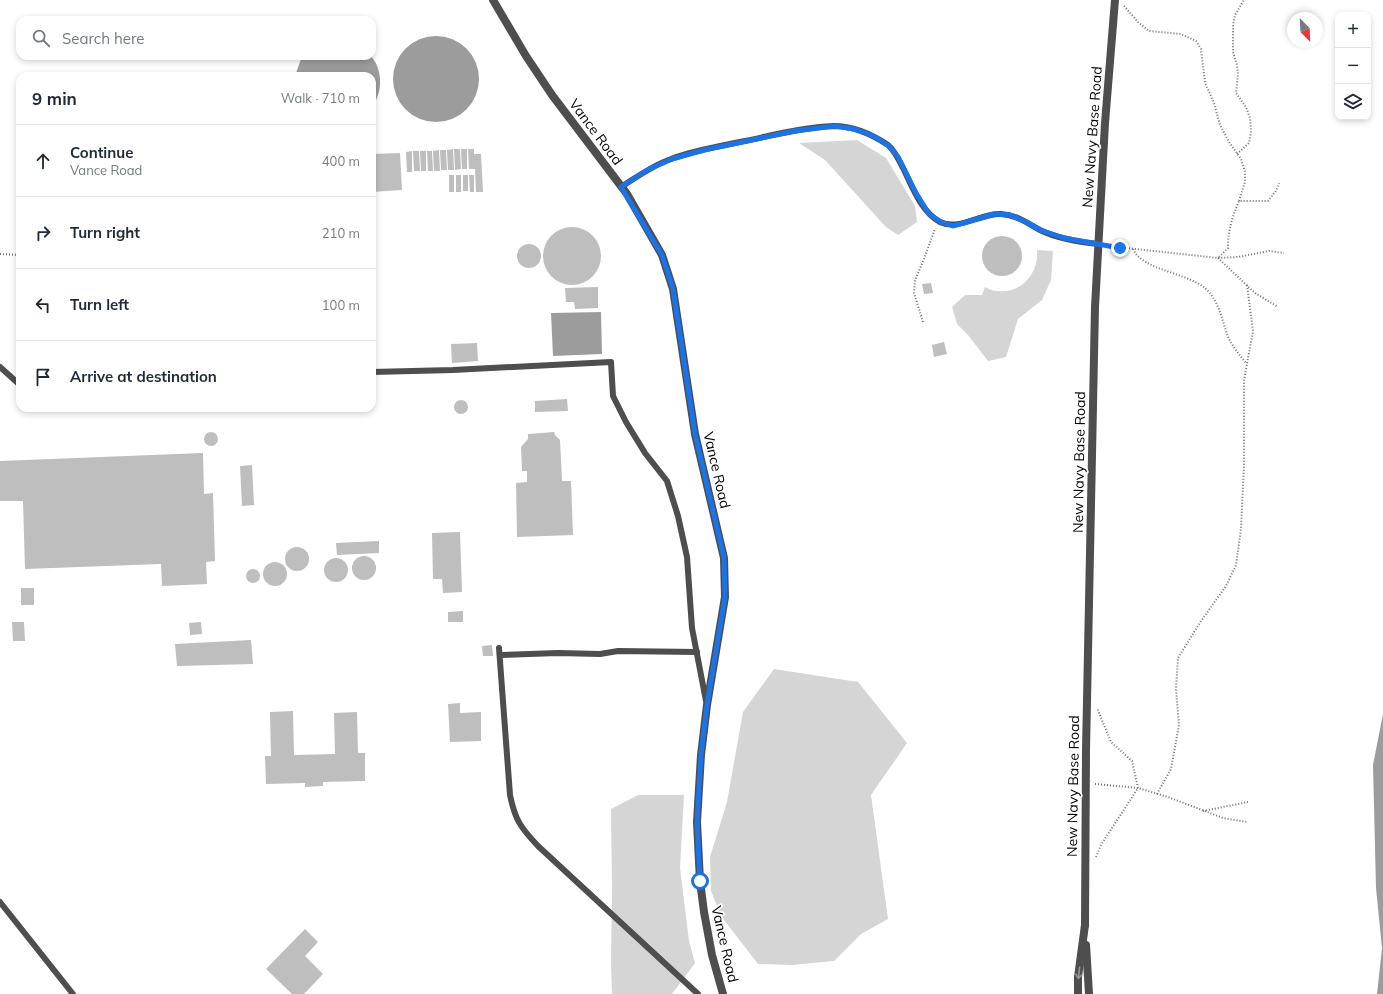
<!DOCTYPE html>
<meta charset="utf-8">
<style>
body{margin:0;font-family:Mulish,sans-serif;background:#f6f6f7;color:#1f2937}
.controls{position:absolute;right:12px;top:12px;display:grid;overflow:hidden;border-radius:8px;box-shadow:0 2px 6px #0003}
.controls button{width:36px;height:36px;display:grid;place-items:center;padding:0;border:0;border-bottom:1px solid #e0e1e3;background:#fff;color:#1f2937;font:20px sans-serif}
.compass{position:absolute;left:1287px;top:12px;width:36px;height:36px;border-radius:50%;background:#fff;box-shadow:0 2px 6px #0003;rotate:156deg}
.stop{position:absolute;width:12px;height:12px;margin:-9px;border:3px solid #1a73e8;border-radius:50%;background:#fff}
.stop.end{background:#1a73e8;border-color:#fff;box-shadow:0 1px 4px #0008}
.list{margin:0;padding:0;list-style:none}
h2{display:flex;justify-content:space-between;align-items:center;height:52px;margin:0;padding:0 16px;font-size:17px}
h2 small{font-size:13px;font-weight:400;color:#747a83}
.list li{display:grid;grid-template-columns:26px 1fr auto;gap:12px;align-items:center;box-sizing:border-box;height:72px;padding:0 16px;border-top:1px solid #e0e1e3}
.list b{display:block;font-size:15px;white-space:nowrap}
.list p{margin:0;font-size:13px;white-space:nowrap;color:#747a83}
.list em{font-size:13px;font-style:normal;color:#747a83}
.icon{flex:none;width:22px;height:22px;fill:none;stroke:currentColor;stroke-width:2;stroke-linecap:round;stroke-linejoin:round}
.map{position:relative;flex:none;width:1383px;height:994px;overflow:hidden}
.search{position:absolute;background:#fff;box-shadow:0 2px 6px #0003;left:16px;top:16px;width:360px;height:44px;display:flex;align-items:center;gap:10px;box-sizing:border-box;padding:0 14px;border-radius:12px;color:#747a83;font-size:15px}
.panel{position:absolute;background:#fff;box-shadow:0 2px 6px #0003;left:16px;top:72px;width:360px;height:340px;border-radius:12px}
.map>svg:first-child{display:block}
.green{fill:#d5d5d5}
.water{fill:#9c9c9c}
.building{fill:#bebebe}
.lines{fill:none;stroke-linecap:round;stroke-linejoin:round}
.path{stroke:#707070;stroke-width:2;stroke-dasharray:1 2;stroke-linecap:butt}
.service{stroke:#4e4e4e;stroke-width:6}
.minor{stroke:#4e4e4e;stroke-width:8}
.tertiary{stroke:#4e4e4e;stroke-width:8}
.oneway{stroke:#959595}
.route{stroke:#1a73e8;stroke-width:5}
.labels{text-anchor:middle;stroke-width:3.5;stroke-linejoin:round;paint-order:stroke}
.street-label{font-size:14px;fill:#000;stroke:#fff}
</style>
<div class="map">
<svg width="1383" height="994" viewBox="0 0 1383 994">
<rect width="100%" height="100%" fill="#fff"/>
<g class="green">
<polygon points="857,140 886,158 915,206 917,222 898,235 886,227 825,160 799,143"/>
<path d="M1037,250L1053,251L1051,280L1042,300L1018,319L1006,357L988,361L968,335L957,324L952,307L965,295H982L985,287C989,289 993,291 997,291C1022,294 1039,273 1037,250Z"/>
<polygon points="774,669 858,682 907,743 871,795 888,919 861,934 834,961 792,965 758,964 721,916 711,891 710,857 727,802 743,712"/>
<polygon points="638,795 684,795 680,868 689,941 695,963 672,994 612,994 611,962 612,890 611,809"/>
</g>
<g class="water">
<circle cx="436" cy="79" r="43"/>
<path d="M304,56H371C383,70 383,92 372,107V76H295L301,59Z"/>
<polygon points="601,312 602,354 553,356 551,313"/>
<polygon points="1383,714 1383,994 1377,994 1382,948 1376,888 1373,765"/>
</g>
<g class="building">
<polygon points="453,149 454,170 448,170 447,150"/>
<polygon points="454,149 460,149 461,169 455,170"/>
<polygon points="461,149 467,149 467,169 462,169"/>
<polygon points="468,149 474,149 474,154 481,154 483,192 476,192 475,169 469,169"/>
<polygon points="439,150 440,171 434,171 433,151"/>
<polygon points="440,150 446,150 447,170 441,170"/>
<polygon points="412,151 412,172 407,172 406,152"/>
<polygon points="413,151 419,151 420,171 414,171"/>
<polygon points="420,151 426,151 426,171 421,171"/>
<polygon points="427,151 432,151 433,171 428,171"/>
<polygon points="400,153 402,190 372,192 372,154"/>
<rect x="449" y="175" width="5" height="17"/>
<rect x="456" y="175" width="5" height="17"/>
<rect x="463" y="175" width="5" height="16"/>
<polygon points="469,175 474,175 474,192 470,192"/>
<circle cx="572" cy="256" r="29"/>
<circle cx="1002" cy="256" r="20"/>
<circle cx="529" cy="256" r="12"/>
<polygon points="931,283 933,293 924,294 922,284"/>
<polygon points="598,287 598,308 575,309 574,302 566,302 565,288"/>
<polygon points="944,342 947,354 934,357 932,345"/>
<polygon points="477,343 478,361 452,363 451,344"/>
<polygon points="567,399 568,411 535,412 535,401"/>
<circle cx="461" cy="407" r="7"/>
<circle cx="211" cy="439" r="7"/>
<polygon points="554,432 555,435 560,440 562,481 571,481 573,535 517,537 516,483 527,482 527,471 522,471 521,447 528,439 528,434"/>
<polygon points="203,453 204,494 213,493 215,561 206,562 207,584 162,586 161,564 25,569 23,501 0,501 0,461"/>
<polygon points="252,465 254,505 242,506 240,466"/>
<polygon points="460,532 462,592 443,593 442,579 433,579 432,533"/>
<polygon points="379,541 379,553 337,555 336,543"/>
<circle cx="297" cy="559" r="12"/>
<circle cx="364" cy="568" r="12"/>
<circle cx="336" cy="570" r="12"/>
<circle cx="275" cy="574" r="12"/>
<circle cx="253" cy="576" r="7"/>
<rect x="21" y="588" width="13" height="17"/>
<polygon points="463,611 463,622 448,622 448,612"/>
<polygon points="12,622 24,622 25,641 13,641"/>
<polygon points="201,622 202,634 190,635 189,623"/>
<polygon points="251,640 253,664 177,666 175,644"/>
<polygon points="492,645 493,656 483,656 482,646"/>
<polygon points="460,703 460,713 481,712 481,741 450,742 448,704"/>
<polygon points="293,711 294,755 335,754 334,713 357,712 358,753 365,753 365,781 323,782 323,786 305,787 305,783 266,784 265,756 271,756 270,712"/>
<polygon points="305,929 318,942 305,956 323,974 304,994 292,994 266,969"/>
</g>
<g class="lines">
<g class="path">
<polyline points="1124,6 1138,22 1149,31 1181,34 1196,41 1201,49 1205,83 1214,103 1220,125 1229,142 1241,159 1245,172 1245,182 1239,201"/>
<polyline points="1237,154 1249,143 1251,131 1250,118 1246,107 1236,93 1238,74 1237,65 1233,52 1233,25 1235,15 1244,0"/>
<polyline points="1108,246 1218,258 1238,257 1269,251 1284,253"/>
<path d="M1133,249C1143,271 1187,272 1206,289C1220,302 1222,322 1229,339C1234,348 1240,356 1247,364"/>
<polyline points="0,254 20,255"/>
<path d="M1219,257L1228,248C1228,231 1232,217 1239,201H1268L1276,191L1279,183"/>
<polyline points="1218,258 1255,293 1278,307"/>
<polyline points="923,322 914,293 915,280 922,264 935,229"/>
<polyline points="1095,784 1138,788 1168,797 1223,818 1247,822"/>
<polyline points="1157,794 1171,769 1179,725 1176,689 1178,658 1201,621 1226,586 1236,565 1241,529 1244,465 1244,380 1253,331 1247,285"/>
<polyline points="1203,811 1248,802"/>
<polyline points="1096,857 1101,845 1138,788 1132,761 1111,742 1097,708"/>
</g>
<g class="service">
<path d="M621,187C637,177 653,165 671,159C695,150 721,146 745,141C774,135 805,127 834,126C853,126 873,135 888,145C895,151 899,160 903,168C912,186 921,212 940,222C959,231 981,213 1001,214C1017,215 1027,223 1040,230C1058,239 1079,242 1099,244"/>
<polyline points="0,367 20,385"/>
<polyline points="372,372 453,370 611,362 613,396 626,422 645,453 667,481 678,516 687,557 692,628 706,701"/>
<path d="M499,648L510,795C515,820 521,828 538,846L698,994"/>
<polyline points="500,655 558,653 600,654 618,651 697,652"/>
<polyline points="0,902 73,994"/>
</g>
<g class="minor">
<polyline points="493,0 526,56 552,95 627,194 662,255 673,289 695,434 724,558 725,597 707,705 701,755 697,822 700,881 704,912 712,955 723,994"/>
<polyline points="1085,925 1086,750 1095,307 1105,123 1115,0"/>
</g>
<g class="tertiary">
<polyline points="1086,945 1089,994"/>
<polyline points="1078,994 1078,977 1085,925"/>
</g>
</g>
<defs><path id="oneway-shaft" d="M-6 0H5M1.5-3L5.5 0L1.5 3" fill="none" stroke-width="1.6" stroke-linecap="round" stroke-linejoin="round"/></defs>
<use class="oneway" href="#oneway-shaft" transform="translate(1079 973) rotate(96)"/>
<g class="lines">
<polyline class="route" points="700,881 697,822 701,755 707,705 725,597 724,558 695,434 673,289 662,255 621,187 649,169 672,159 704,150 794,131 835,126 854,129 873,136 889,146 898,157 916,193 929,214 941,222 953,226 994,214 1010,215 1026,222 1040,230 1064,238 1120,248"/>
</g>
<g class="labels">
<g class="street-label">
<text transform="translate(596 132) rotate(53)" y="5">Vance Road</text>
<text transform="translate(1092 137) rotate(-86)" y="5">New Navy Base Road</text>
<text transform="translate(1079 462) rotate(-89)" y="5">New Navy Base Road</text>
<text transform="translate(717 470) rotate(77)" y="5">Vance Road</text>
<text transform="translate(1073 786) rotate(-89)" y="5">New Navy Base Road</text>
<text transform="translate(725 944) rotate(77)" y="5">Vance Road</text>
</g>
</g>
</svg>
<div class="controls">
<button>+</button>
<button>−</button>
<button><svg class="icon" aria-label="layers" viewBox="0 0 24 24"><path d="M12 4l9 5-9 5-9-5zM3 14l9 5 9-5"/></svg></button>
</div>
<svg class="compass" viewBox="-18 -18 36 36"><path d="M0-13l5 13h-10z" fill="#e53935"/><path d="M0 13l5-13h-10z" fill="#747a83"/></svg>
<div class="stop" style="left:700px;top:881px"></div>
<div class="stop end" style="left:1120px;top:248px"></div>
<div class="search"><svg class="icon" aria-label="search" viewBox="0 0 24 24"><circle cx="10" cy="10" r="6"/><path d="M15 15l6 6"/></svg>Search here</div>
<section class="panel">
<h2>9 min<small>Walk · 710 m</small></h2>
<ul class="list">
<li><svg class="icon" aria-label="ahead" viewBox="0 0 24 24"><path d="M12 20V5M6 11l6-6 6 6"/></svg><div><b>Continue</b><p>Vance Road</p></div><em>400 m</em></li>
<li><svg class="icon" aria-label="right" viewBox="0 0 24 24"><path d="M7 20v-9h11M14 6l5 5-5 5"/></svg><div><b>Turn right</b></div><em>210 m</em></li>
<li><svg class="icon" aria-label="left" viewBox="0 0 24 24"><path d="M17 20v-9H6M10 6l-5 5 5 5"/></svg><div><b>Turn left</b></div><em>100 m</em></li>
<li><svg class="icon" aria-label="arrive" viewBox="0 0 24 24"><path d="M6 21V4h12l-3 4 3 4H6"/></svg><div><b>Arrive at destination</b></div></li>
</ul>
</section>
</div>
